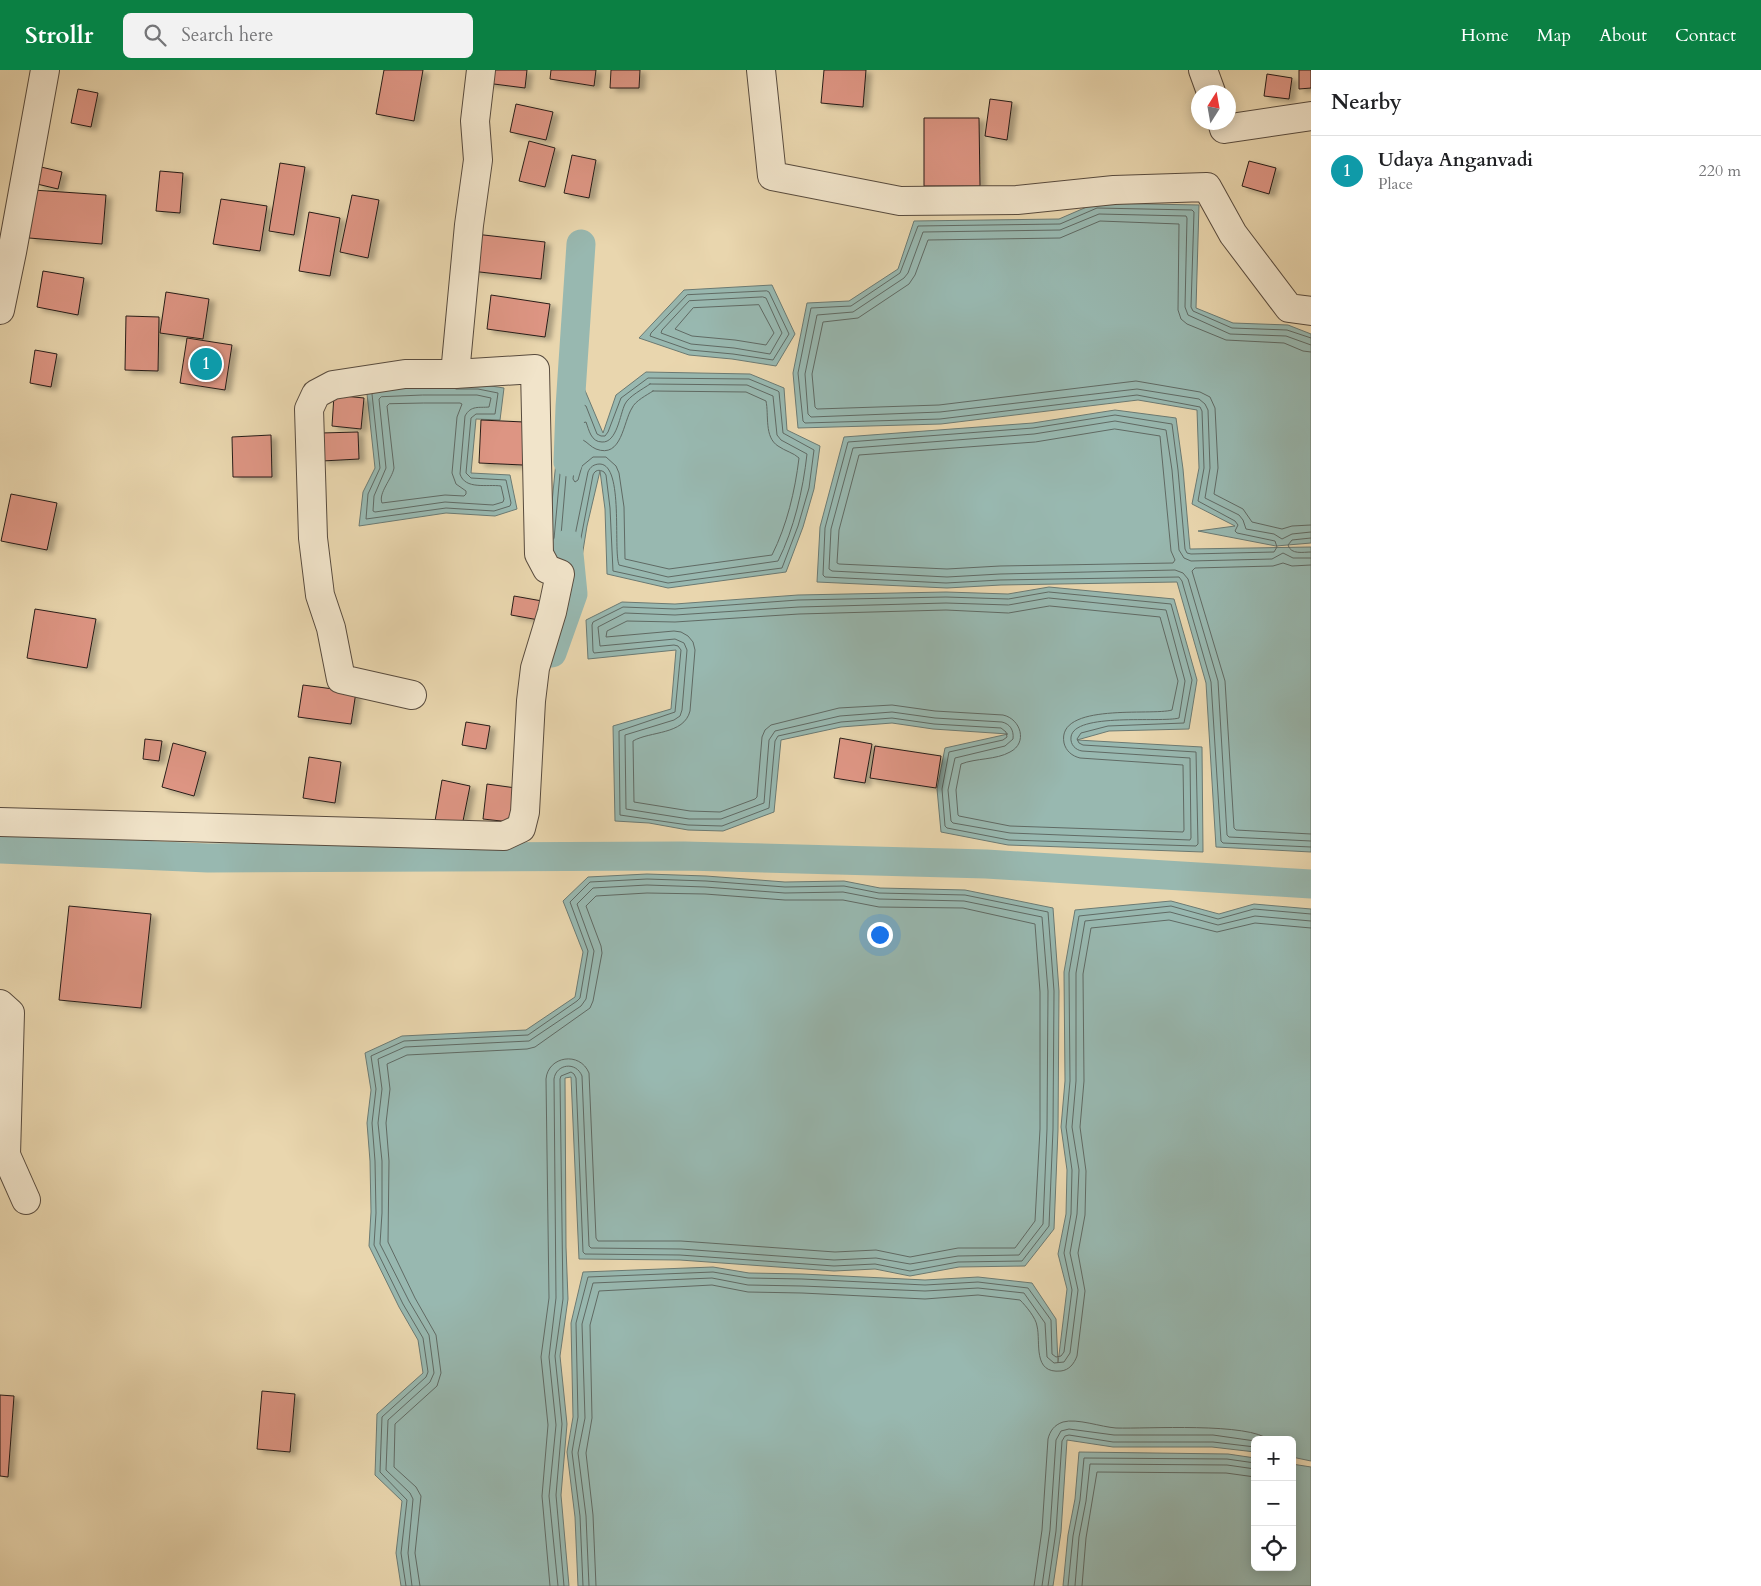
<!DOCTYPE html>
<meta charset="utf-8">
<style>
body{margin:0;font-family:Cardo,serif;background:#f2f2f2;color:#202124}
.controls{position:absolute;right:15px;bottom:15px;display:grid;overflow:hidden;border-radius:8px;box-shadow:0 2px 12px #0003}
.controls button{width:45px;height:45px;display:grid;place-items:center;padding:0;border:0;border-bottom:1px solid #e0e0e0;background:#fff;color:#202124;font:25px sans-serif}
.compass{position:absolute;left:1191px;top:15px;width:45px;height:45px;border-radius:50%;background:#fff;box-shadow:0 2px 12px #0003;rotate:11deg}
.you{position:absolute;left:879px;top:864px;width:18px;height:18px;margin:-12px;border:4px solid #fff;border-radius:50%;background:#1a73e8;box-shadow:0 0 0 8px #1a73e833}
.badge{display:grid;place-items:center;width:32px;height:32px;border-radius:50%;background:#0b8043;color:#fff;font-size:16px;font-weight:700}
.pin{position:absolute;translate:-50% -50%;border:2px solid #fff;box-shadow:0 1px 5px #0006}
.list{margin:0;padding:0;list-style:none}
h2{display:flex;justify-content:space-between;align-items:center;height:65px;margin:0;padding:0 20px;font-size:21px}
h2 small{font-size:16px;font-weight:400;color:#757577}
.list li{display:grid;grid-template-columns:32px 1fr auto;gap:15px;align-items:center;box-sizing:border-box;height:70px;padding:0 20px;border-top:1px solid #e0e0e0}
.list b{display:block;font-size:19px;white-space:nowrap}
.list p{margin:0;font-size:16px;white-space:nowrap;color:#757577}
.list em{font-size:16px;font-style:normal;color:#757577}
.icon{flex:none;width:28px;height:28px;fill:none;stroke:currentColor;stroke-width:2;stroke-linecap:round;stroke-linejoin:round}
.map{position:relative;flex:none;width:1311px;height:1516px;overflow:hidden}
header{display:flex;align-items:center;gap:30px;box-sizing:border-box;height:70px;padding:0 25px;background:#0b8043;color:#fff}
header strong{font-size:24px}
nav{display:flex;gap:28px;margin-inline-start:auto;font-size:18px}
.search{width:350px;height:45px;background:#f2f2f2;display:flex;align-items:center;gap:12px;box-sizing:border-box;padding:0 18px;border-radius:8px;color:#757577;font-size:19px}
main{display:flex}
aside{flex:1;background:#fff}
.map>svg:first-child{display:block}
.water{fill:#98b8b0;stroke:#6b7a73}
.lines{fill:none;stroke-linecap:round;stroke-linejoin:round}
.shore{stroke:#606a64;stroke-width:1}
.canal{stroke:#98b8b0;stroke-width:29}
.building{fill:#dd9583;stroke:#281d18;filter:url(#shadow)}
.minor-casing{stroke:#584b3e;stroke-width:30}
.minor{stroke:#f1e4ca;stroke-width:28}
</style>
<header>
<strong>Strollr</strong>
<div class="search"><svg class="icon" aria-label="search" viewBox="0 0 24 24"><circle cx="10" cy="10" r="6"/><path d="M15 15l6 6"/></svg>Search here</div>
<nav><a>Home</a><a>Map</a><a>About</a><a>Contact</a></nav>
</header>
<main>
<div class="map">
<svg width="1311" height="1516" viewBox="0 0 1311 1516">
<defs>
<filter id="shadow"><feDropShadow dx="5.5" dy="3" stdDeviation="2.5" flood-color="#0004"/></filter>
</defs>
<rect width="100%" height="100%" fill="#e9d6ae"/>
<filter id="stains"><feTurbulence type="fractalNoise" baseFrequency=".004" numOctaves="4"/><feColorMatrix values="0 0 0 0 .2 0 0 0 0 .09 0 0 0 0 .02 0 0 0 .5 -.17"/></filter>
<radialGradient id="worn" r=".72"><stop offset=".6" stop-color="#630" stop-opacity="0"/><stop offset="1" stop-color="#630" stop-opacity=".3"/></radialGradient>
<g class="water">
<polygon points="1096,133 1199,135 1196,238 1233,253 1288,255 1311,264 1311,473 1276,476 1198,461 1235,456 1192,434 1199,398 1197,340 1138,330 941,354 798,358 793,303 807,233 849,231 898,199 914,151 1059,149"/>
<polygon points="772,215 795,264 776,296 732,289 689,285 639,268 684,220"/>
<polygon points="646,302 750,304 784,318 787,360 820,376 814,419 803,457 786,502 668,518 607,504 605,439 600,401 587,456 580,499 547,484 557,381 584,318 603,363 616,325"/>
<polygon points="478,314 504,318 500,350 476,349 471,403 510,405 517,439 495,446 446,443 359,456 363,422 375,398 367,324 369,317"/>
<polygon points="1115,340 1176,348 1183,399 1190,479 1311,477 1311,782 1216,777 1206,613 1177,512 1001,515 947,518 817,512 820,457 844,367 1033,353"/>
<polygon points="1049,517 1174,529 1197,610 1189,659 1109,661 1077,670 1202,677 1203,782 1008,775 941,762 937,719 945,678 1008,664 933,659 892,653 841,657 781,670 774,742 723,761 688,760 649,753 615,751 613,656 671,639 676,580 588,589 586,550 622,532 675,534 798,525 946,522 1008,524"/>
<polygon points="647,804 706,806 785,812 844,811 880,818 965,820 1053,838 1059,921 1058,1060 1054,1159 1025,1196 959,1197 910,1206 875,1199 834,1201 680,1190 579,1189 571,1007 565,1008 566,1177 568,1229 560,1286 567,1354 561,1425 569,1516 401,1516 396,1483 402,1431 375,1405 377,1344 423,1303 418,1270 399,1237 369,1176 371,1142 370,1091 367,1053 371,1020 365,983 402,966 526,960 575,927 583,882 563,831 588,807"/>
<polygon points="1171,831 1219,844 1254,834 1311,839 1311,1391 1292,1387 1292,1370 1255,1370 1255,1382 1212,1377 1113,1377 1067,1370 1061,1462 1053,1516 578,1516 575,1447 567,1382 573,1347 571,1253 583,1202 713,1197 749,1203 802,1204 925,1210 978,1207 1032,1213 1056,1249 1058,1293 1067,1219 1058,1184 1066,1144 1067,1100 1061,1057 1065,1011 1064,902 1075,840"/>
<polygon points="1079,1382 1228,1384 1255,1388 1255,1497 1292,1497 1292,1394 1311,1397 1311,1516 1063,1516 1068,1465 1075,1429"/>
</g>
<g class="lines">
<g class="shore">
<polygon points="767,221 769,222 789,264 773,290 733,284 690,280 650,266 651,263 687,225"/>
<polygon points="763,227 766,228 782,263 770,284 734,278 691,274 661,263 662,260 689,231"/>
<polygon points="759,235 774,263 766,275 735,270 692,266 675,259 693,238"/>
<polyline points="1311,268 1287,260 1232,258 1193,241 1191,237 1194,142 1192,140 1097,138 1060,154 918,156 900,203 851,236 811,238 798,303 803,351 805,353 940,349 1137,325 1200,337 1202,341 1204,398 1198,431 1235,451 1238,455 1235,461 1237,463 1275,471 1277,477 1274,482 1191,484 1187,483 1185,479 1178,400 1172,354 1115,345 1033,358 848,372 825,458 823,505 825,507 946,513 1000,510 1179,507 1182,511 1211,612 1221,771 1223,773 1311,777"/>
<polyline points="1311,275 1286,266 1230,264 1188,245 1185,237 1187,148 1186,146 1099,144 1060,160 923,162 908,203 904,208 853,242 817,245 805,304 808,344 811,347 940,342 1137,319 1199,329 1205,334 1208,340 1210,398 1205,428 1239,445 1243,450 1246,459 1274,464 1282,469 1292,464 1311,462"/>
<polyline points="1311,282 1303,281 1284,273 1226,270 1187,254 1181,249 1178,240 1179,154 1100,151 1060,168 928,170 915,205 909,214 858,248 823,252 812,304 815,337 817,339 939,335 1136,311 1200,322 1210,327 1215,338 1218,398 1214,424 1243,439 1252,452 1282,459 1292,456 1311,455"/>
<path d="M650,314L747,315L773,326L777,365L781,370L807,384C803,420 794,459 778,491L668,507L619,495C613,479 624,395 600,394C594,394 590,397 588,402L572,480L569,481L560,477L568,383L582,353L586,352C589,360 591,372 602,372C617,373 620,344 625,334C629,326 643,319 650,314Z"/>
<path d="M653,321L746,322L766,331C769,345 764,367 778,376C785,381 794,383 799,388C795,421 787,455 772,485L669,499L625,489L624,437L619,403L616,396L606,387H593L582,396L578,410L575,412L573,409L576,385L583,370C587,372 591,377 596,379C622,389 623,352 632,338C635,331 647,325 653,321Z"/>
<polyline points="372,324 380,398 368,424 366,449 446,438 494,441 510,436 511,433 506,410 471,408 466,403 471,348 476,344 495,344 498,323 478,319 456,319"/>
<path d="M423,325H477L491,328L489,337C479,338 471,335 465,346L460,404C465,420 487,414 501,416L504,429L503,432L493,435L445,432L375,442L373,441L374,426L386,398L379,329L381,327Z"/>
<path d="M424,333H460L462,334L457,347L452,403L456,414L466,421V424L464,426L445,425L382,433C378,423 392,409 394,398L387,336L389,334Z"/>
<polygon points="1115,359 1160,366 1171,481 1175,490 1173,493 1000,496 947,499 839,494 837,493 839,460 859,385 1035,372"/>
<path d="M1311,468L1292,470L1288,475C1291,485 1303,482 1311,482"/>
<path d="M554,469L562,382L582,336L584,335L586,336L597,364L601,366H605L608,362L621,328L648,308L749,309L778,321L779,322L783,363L814,380L809,418L798,456L782,498L668,513L613,501L610,438L606,405L604,402C599,399 595,400 593,405L577,489L574,490L555,482"/>
<polyline points="1311,488 1293,488 1283,483 1272,489 1191,491 1184,488 1179,480 1172,400 1166,360 1115,351 1034,364 853,378 831,459 829,499 832,501 947,507 1000,504 1175,500 1183,503 1188,509 1218,611 1227,765 1229,767 1311,771"/>
<polyline points="1311,495 1292,496 1283,493 1273,496 1195,498 1192,501 1225,611 1234,758 1236,760 1311,764"/>
<polygon points="1049,522 1171,534 1192,610 1184,653 1108,656 1081,663 1077,669 1079,673 1083,675 1196,682 1198,774 1196,776 1009,770 947,758 945,756 942,719 949,682 1003,670 1007,667 1006,662 1001,658 934,654 892,648 841,652 778,666 775,671 769,738 722,756 688,755 620,745 619,661 675,642 681,580 678,576 674,575 594,583 593,581 592,555 593,552 623,537 675,539 798,530 946,527 1008,529"/>
<path d="M1049,528L1166,540L1185,611L1179,648C1161,653 1074,642 1071,667C1070,675 1076,680 1082,681L1190,688L1191,768L1190,770L1010,763L953,753L951,751L948,720L955,688L1005,676L1013,669C1014,660 1010,654 1002,652L935,648L892,642L840,646L775,661L769,670L764,733L721,749H689L626,739L625,665L674,650L680,646L682,640L687,580L684,573L675,569L600,576L598,557L625,543L675,545L799,537L946,533L1008,535Z"/>
<path d="M1050,536L1160,547L1178,611L1172,640C1152,646 1056,632 1064,673C1066,681 1072,686 1080,688L1183,695L1184,760L1183,762L1010,756L959,746L958,745L956,720L961,694C976,688 996,690 1010,682C1028,673 1021,649 1003,645L935,641L892,635L839,638L771,655L765,660L762,667L757,727L755,729L720,742L690,741L634,732L633,671C650,661 684,665 690,641L695,580L693,572L688,566L681,562L674,561L606,567L607,561L627,551L675,552L799,544L946,540L1008,543Z"/>
<polyline points="406,1516 401,1483 407,1430 380,1402 382,1347 426,1307 428,1302 423,1268 403,1234 374,1175 376,1143 375,1091 372,1053 376,1019 371,986 404,971 528,965 577,931 580,928 588,881 570,832 590,812 647,809 706,811 785,817 844,816 879,823 965,825 1048,842 1054,921 1053,1059 1049,1156 1022,1191 958,1192 910,1201 875,1194 834,1196 680,1185 585,1184 583,1182 576,1008 574,1004 571,1002 561,1006 560,1009 563,1229 555,1286 562,1354 556,1425 564,1516"/>
<path d="M412,1516L408,1483L413,1429L410,1423L386,1400L388,1350L430,1312L434,1303L429,1265L409,1231L380,1174L382,1143V1091L378,1053L382,1019L378,989L405,977L529,971L581,936L586,929L594,881L577,834L593,818L647,815L705,817L785,823L843,822L879,829L964,831L1042,847L1048,921L1047,1059L1043,1154L1019,1185L958,1186L910,1194L876,1188L834,1190L681,1179L591,1178L589,1176L582,1006C576,991 556,994 554,1009L556,1228L549,1287L556,1355L549,1426L558,1516"/>
<path d="M420,1516L415,1483L421,1426L416,1417L394,1397L395,1354L437,1316L441,1303L436,1265L415,1228L388,1172L389,1091L386,1053L390,1019L387,994L407,985L527,979L535,977L590,938L593,931L602,883L601,876L586,836L596,826L647,823L705,824L785,830H843L879,837L963,838L1035,854L1040,922V1059L1035,1151L1015,1178H958L910,1187L876,1180L835,1182L681,1171H598L596,1168L589,1003C580,981 548,986 546,1009L549,1228L541,1287L548,1355L542,1426L550,1516"/>
<polyline points="583,1516 580,1446 572,1382 578,1347 576,1253 588,1207 713,1202 748,1208 802,1209 925,1215 978,1212 1028,1218 1051,1250 1052,1284 1056,1287 1061,1286 1064,1282 1072,1220 1064,1183 1071,1144 1072,1100 1066,1057 1070,1011 1069,903 1079,846 1171,836 1218,849 1254,839 1311,844"/>
<polyline points="589,1516 586,1446 578,1383 585,1348 582,1254 593,1213 712,1208 748,1215 802,1216 925,1221 978,1218 1024,1223 1045,1253 1047,1287 1054,1293 1064,1292 1070,1283 1078,1220 1070,1183 1077,1144 1079,1100 1072,1057 1076,1011 1076,903 1085,851 1170,842 1218,855 1255,846 1311,851"/>
<path d="M596,1516L593,1445L586,1383L592,1348L590,1255L599,1221L712,1215L748,1222L802,1223L925,1229L978,1225L1020,1230C1026,1236 1036,1248 1037,1256C1041,1272 1032,1304 1061,1301C1069,1300 1074,1294 1077,1286L1085,1221L1078,1183L1085,1145L1086,1101L1080,1057L1084,1011L1083,904L1091,858L1169,850L1217,862L1255,853L1311,858"/>
<path d="M1034,1516L1042,1460L1048,1369C1050,1361 1054,1355 1063,1352C1077,1348 1101,1357 1116,1358C1146,1359 1250,1352 1269,1370"/>
<polyline points="1042,1516 1050,1460 1056,1370 1061,1361 1069,1359 1114,1365 1213,1365 1255,1371"/>
<polyline points="1048,1516 1056,1461 1062,1371 1065,1366 1069,1365 1113,1372 1213,1372 1255,1377"/>
<polyline points="1068,1516 1073,1466 1080,1430 1084,1388 1227,1389 1255,1393"/>
<polyline points="1075,1516 1079,1467 1086,1431 1090,1394 1227,1395 1255,1399"/>
<polyline points="1082,1516 1086,1468 1097,1402 1226,1403 1255,1407"/>
</g>
<g class="canal">
<polyline points="568,392 570,337 581,174"/>
<polyline points="552,583 573,524 568,474"/>
<polyline points="0,779 208,788 684,786 986,794 1311,814"/>
</g>
</g>
<g class="building">
<polygon points="384,0 423,0 414,51 376,44"/>
<polygon points="488,0 527,0 525,18 486,13"/>
<polygon points="551,0 596,0 594,16 550,9"/>
<polygon points="611,0 640,0 639,18 610,18"/>
<polygon points="824,0 866,0 863,37 821,33"/>
<polygon points="1299,0 1311,0 1311,18 1299,19"/>
<polygon points="1267,4 1292,8 1289,29 1264,26"/>
<polygon points="78,19 98,23 91,57 71,53"/>
<polygon points="990,29 1012,32 1007,70 985,66"/>
<polygon points="516,34 553,42 546,70 510,62"/>
<polygon points="924,48 979,48 980,116 924,116"/>
<polygon points="529,71 555,78 545,117 519,111"/>
<polygon points="572,85 596,90 589,128 564,123"/>
<polygon points="1249,91 1276,98 1269,124 1242,116"/>
<polygon points="280,93 305,97 294,165 269,161"/>
<polygon points="41,97 62,102 58,119 37,114"/>
<polygon points="160,101 183,103 180,143 156,141"/>
<polygon points="33,120 106,125 102,174 29,168"/>
<polygon points="352,125 379,130 368,188 340,182"/>
<polygon points="221,129 267,136 260,181 213,174"/>
<polygon points="309,142 340,148 330,206 299,201"/>
<polygon points="475,164 545,172 541,209 471,201"/>
<polygon points="43,201 84,208 78,245 37,237"/>
<polygon points="166,222 209,229 203,269 160,263"/>
<polygon points="491,225 550,234 545,267 487,259"/>
<polygon points="126,246 159,247 158,301 125,300"/>
<polygon points="187,268 232,275 225,320 180,313"/>
<polygon points="35,280 57,284 51,317 30,313"/>
<polygon points="334,325 364,328 361,359 332,356"/>
<polygon points="481,350 524,352 523,395 479,393"/>
<polygon points="358,362 359,389 322,391 321,363"/>
<polygon points="271,365 272,407 233,407 232,367"/>
<polygon points="11,424 57,433 47,480 1,471"/>
<polygon points="514,526 542,531 539,550 511,545"/>
<polygon points="35,539 96,549 87,598 27,588"/>
<polygon points="303,615 356,622 351,654 298,647"/>
<polygon points="466,652 490,656 486,679 462,675"/>
<polygon points="840,668 872,674 865,713 834,708"/>
<polygon points="145,669 162,671 159,691 143,689"/>
<polygon points="173,673 206,682 194,726 162,717"/>
<polygon points="875,676 941,686 936,718 870,708"/>
<polygon points="309,687 341,692 335,733 303,728"/>
<polygon points="442,710 470,716 462,756 435,751"/>
<polygon points="487,714 523,719 519,753 483,749"/>
<polygon points="69,836 151,844 141,938 59,930"/>
<polygon points="262,1321 295,1324 290,1382 257,1379"/>
<polygon points="0,1325 14,1326 8,1407 0,1406"/>
</g>
<g class="lines">
<g class="minor-casing">
<g id="minor">
<polyline points="761,0 772,106 900,131 1017,130 1114,120 1207,117 1233,164 1289,238 1311,241"/>
<polyline points="1203,0 1211,22"/>
<polyline points="1222,52 1224,59 1311,46"/>
<polyline points="0,240 12,182 45,0"/>
<polyline points="455,304 469,155 478,90 475,51 481,0"/>
<polyline points="0,752 504,766 521,758 525,742 531,631 535,598 552,542 560,504 547,499 539,484 535,299 455,304 405,304 333,315 316,324 309,339 313,468 320,525 331,558 341,609 412,625"/>
<polyline points="0,934 10,943 6,1085 0,1086"/>
<polyline points="6,1085 26,1130"/>
</g>
</g>
<use href="#minor" class="minor"/>
</g>
<rect width="100%" height="100%" filter="url(#stains)"/>
<rect width="100%" height="100%" fill="url(#worn)"/>
</svg>
<div class="controls">
<button>+</button>
<button>−</button>
<button><svg class="icon" aria-label="locate" viewBox="0 0 24 24"><circle cx="12" cy="12" r="6"/><path d="M12 2v4M12 18v4M2 12h4M18 12h4"/></svg></button>
</div>
<svg class="compass" viewBox="-18 -18 36 36"><path d="M0-13l5 13h-10z" fill="#e53935"/><path d="M0 13l5-13h-10z" fill="#757577"/></svg>
<div class="you"></div>
<div class="pin badge" style="left:206px;top:294px;background:#0f9aa8">1</div>
</div>
<aside>
<h2>Nearby<small></small></h2>
<ul class="list">
<li><span class="badge" style="background:#0f9aa8">1</span><div><b>Udaya Anganvadi</b><p>Place</p></div><em>220 m</em></li>
</ul>
</aside>
</main>
